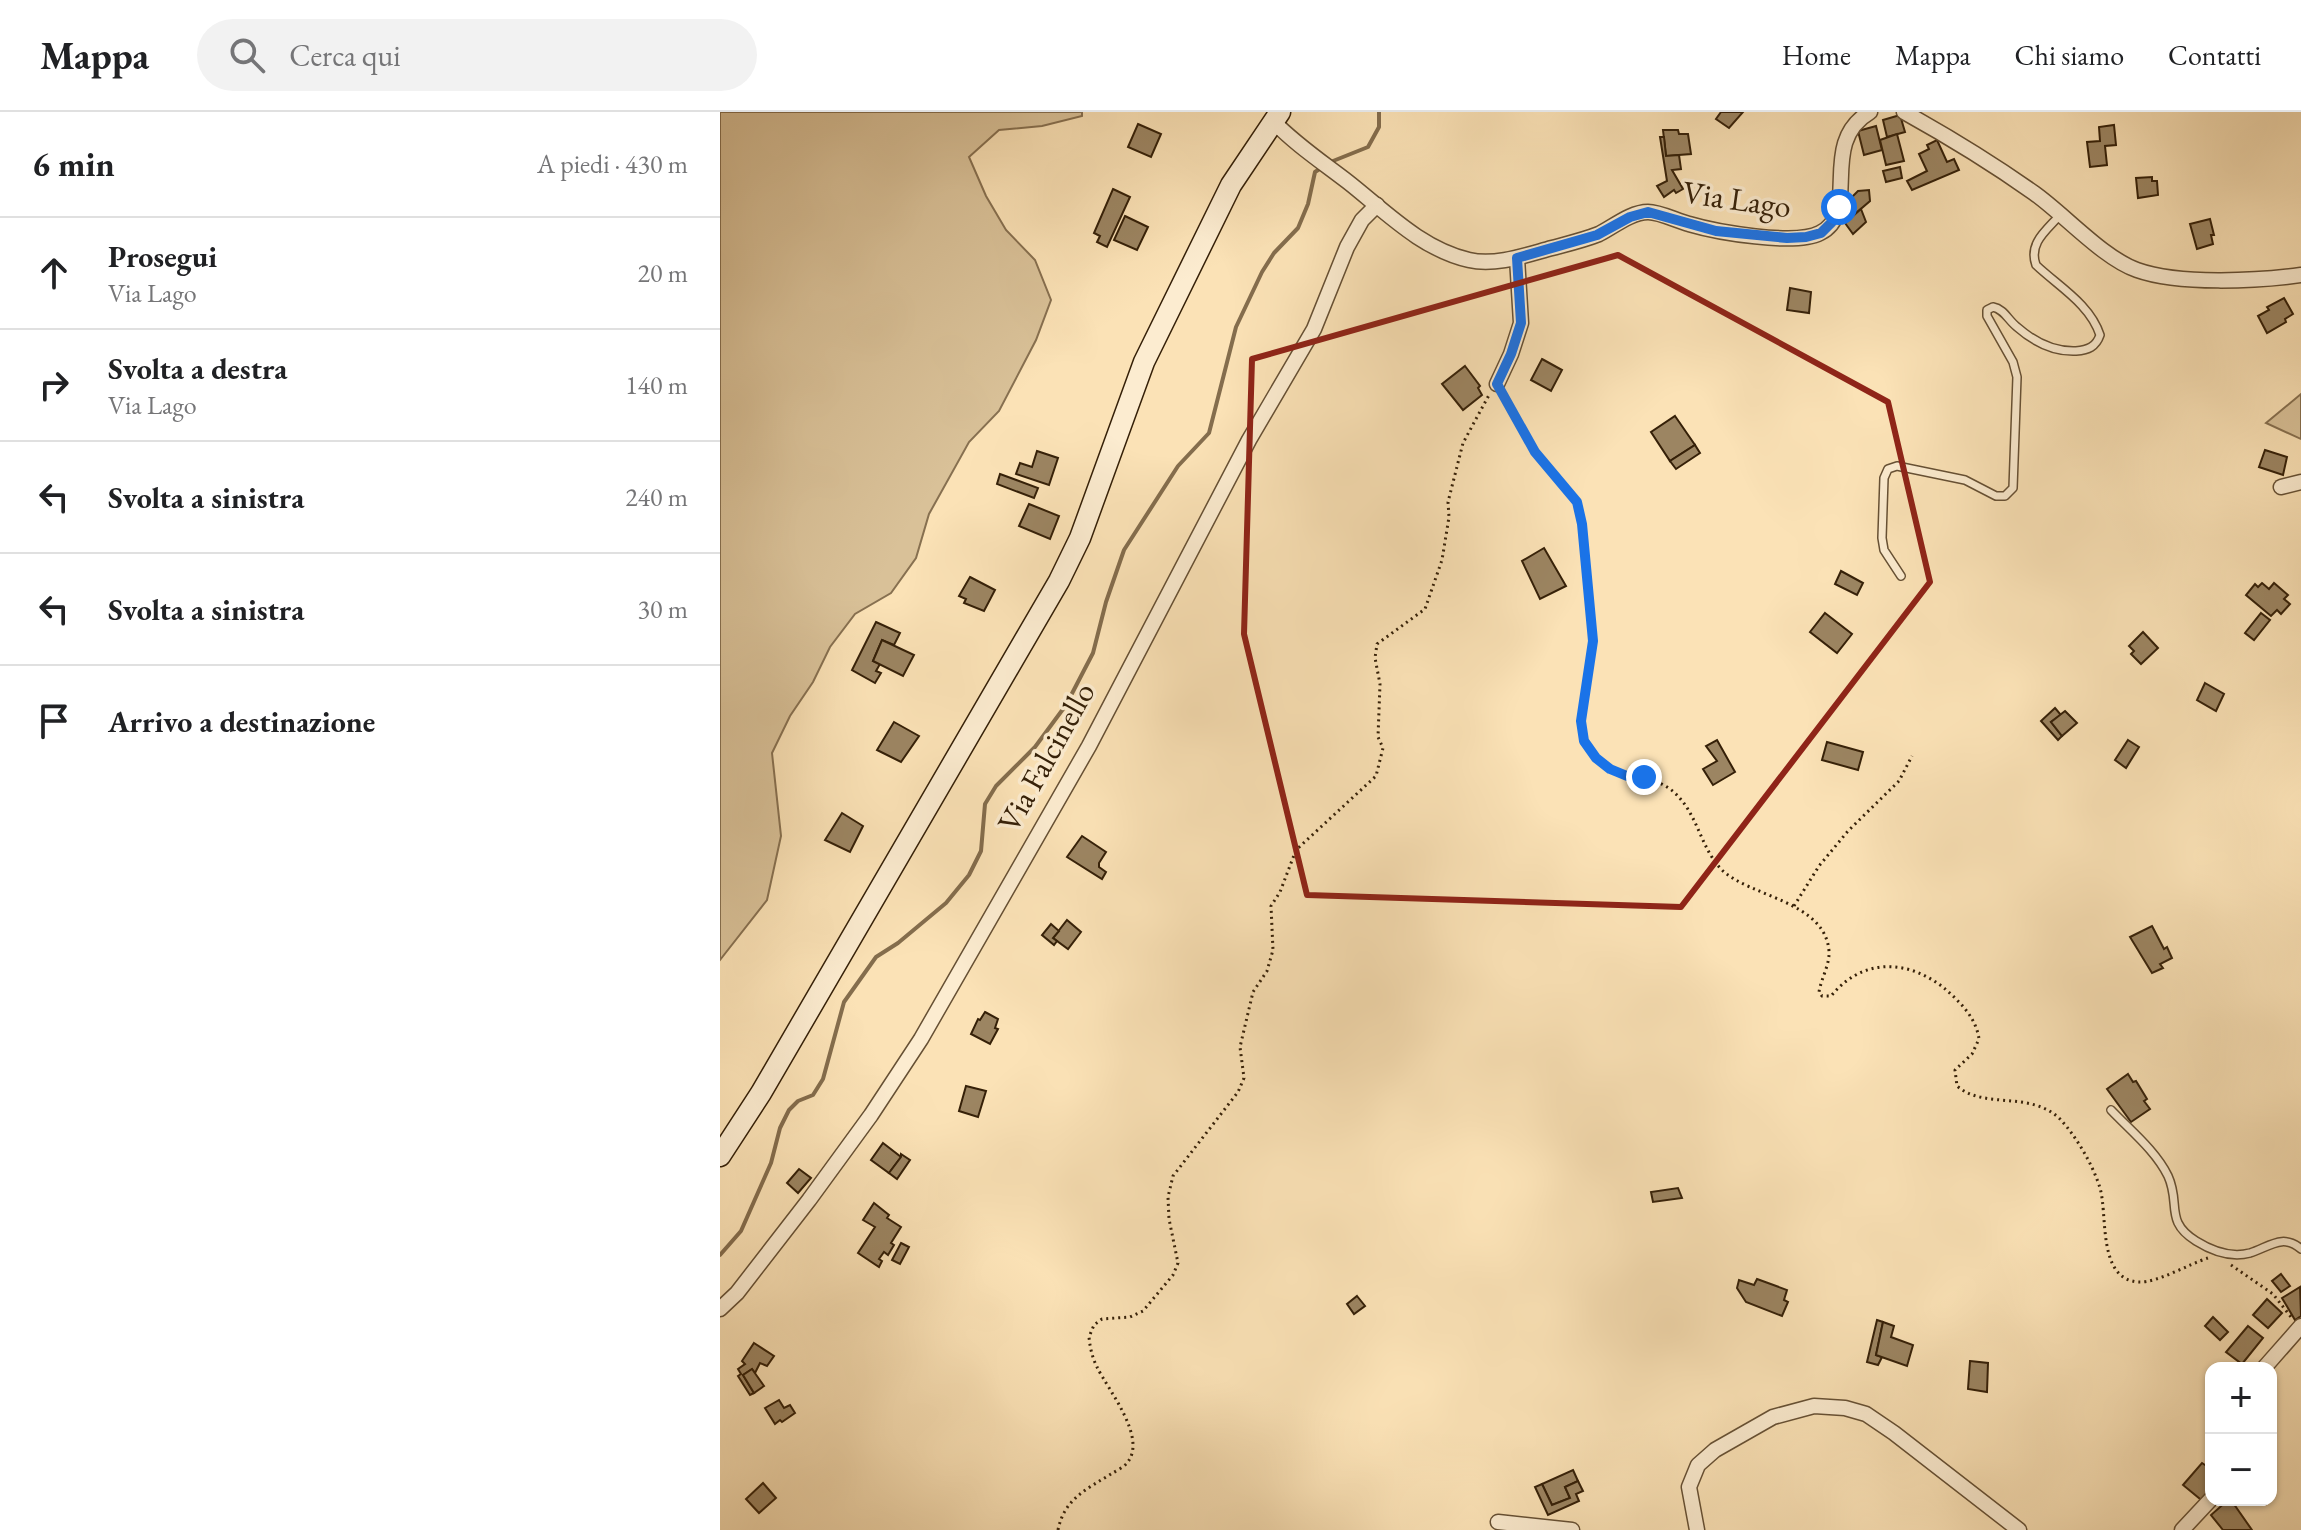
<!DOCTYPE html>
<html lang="it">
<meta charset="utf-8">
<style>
body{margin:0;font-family:"EB Garamond",serif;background:#f2f2f2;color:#202124}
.controls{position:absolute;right:24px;bottom:24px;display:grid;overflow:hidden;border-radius:16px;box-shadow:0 2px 6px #0004}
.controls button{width:72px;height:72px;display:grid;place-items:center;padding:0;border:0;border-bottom:2px solid #e0e0e0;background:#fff;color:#202124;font:40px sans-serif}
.stop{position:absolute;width:24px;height:24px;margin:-18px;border:6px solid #1a73e8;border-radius:50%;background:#fff}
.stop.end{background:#1a73e8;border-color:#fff;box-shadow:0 2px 8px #0008}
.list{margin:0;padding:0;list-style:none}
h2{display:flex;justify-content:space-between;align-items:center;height:104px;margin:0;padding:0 32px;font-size:34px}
h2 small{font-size:26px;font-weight:400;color:#757577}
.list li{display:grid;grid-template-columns:52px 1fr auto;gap:24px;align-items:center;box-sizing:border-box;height:112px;padding:0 32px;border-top:2px solid #e0e0e0}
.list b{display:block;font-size:30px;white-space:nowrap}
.list p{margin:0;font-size:26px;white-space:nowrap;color:#757577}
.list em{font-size:26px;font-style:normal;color:#757577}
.icon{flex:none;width:44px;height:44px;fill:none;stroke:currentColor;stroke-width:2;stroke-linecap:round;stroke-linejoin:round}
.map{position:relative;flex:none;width:1581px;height:1418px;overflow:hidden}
header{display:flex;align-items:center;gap:48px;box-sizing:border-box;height:112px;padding:0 40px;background:#fff;border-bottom:2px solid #e0e0e0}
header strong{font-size:38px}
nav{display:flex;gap:44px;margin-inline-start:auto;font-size:28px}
.search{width:560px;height:72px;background:#f2f2f2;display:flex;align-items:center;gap:20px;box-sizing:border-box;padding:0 28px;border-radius:44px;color:#757577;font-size:30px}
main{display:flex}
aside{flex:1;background:#fff}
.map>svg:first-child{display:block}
.green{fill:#d9c198;stroke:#877050;stroke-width:2}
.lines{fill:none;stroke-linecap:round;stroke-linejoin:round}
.stream{stroke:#846d4d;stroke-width:4}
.building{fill:#9c8562;stroke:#352008;stroke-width:2}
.lane-casing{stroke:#665034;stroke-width:10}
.street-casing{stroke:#665034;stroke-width:17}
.secondary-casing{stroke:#352008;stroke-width:23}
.path{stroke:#352008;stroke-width:3;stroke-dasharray:2 4;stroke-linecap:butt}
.lane{stroke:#fcecd0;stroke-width:7}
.street{stroke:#fcecd0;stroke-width:14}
.secondary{stroke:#fcecd0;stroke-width:20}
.route{stroke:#1a73e8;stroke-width:10}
.marked{fill:none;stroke:#8f2418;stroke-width:6;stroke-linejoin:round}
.labels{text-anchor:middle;stroke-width:7;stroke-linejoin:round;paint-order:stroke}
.street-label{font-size:32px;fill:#352008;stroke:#fcecd0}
</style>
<header>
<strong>Mappa</strong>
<div class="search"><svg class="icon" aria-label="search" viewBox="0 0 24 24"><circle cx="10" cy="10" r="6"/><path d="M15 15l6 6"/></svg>Cerca qui</div>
<nav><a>Home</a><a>Mappa</a><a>Chi siamo</a><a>Contatti</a></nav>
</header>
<main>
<aside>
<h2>6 min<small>A piedi · 430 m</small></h2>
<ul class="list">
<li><svg class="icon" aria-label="ahead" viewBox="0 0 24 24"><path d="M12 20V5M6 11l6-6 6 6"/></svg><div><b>Prosegui</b><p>Via Lago</p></div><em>20 m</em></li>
<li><svg class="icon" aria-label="right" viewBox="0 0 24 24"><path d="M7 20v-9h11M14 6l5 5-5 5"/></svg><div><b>Svolta a destra</b><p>Via Lago</p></div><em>140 m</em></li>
<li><svg class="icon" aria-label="left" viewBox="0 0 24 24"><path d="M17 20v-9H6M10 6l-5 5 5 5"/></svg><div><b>Svolta a sinistra</b></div><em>240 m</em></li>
<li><svg class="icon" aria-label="left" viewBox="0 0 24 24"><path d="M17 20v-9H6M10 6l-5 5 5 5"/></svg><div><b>Svolta a sinistra</b></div><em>30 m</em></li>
<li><svg class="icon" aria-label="arrive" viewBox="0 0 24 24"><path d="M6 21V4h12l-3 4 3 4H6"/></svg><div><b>Arrivo a destinazione</b></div></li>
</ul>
</aside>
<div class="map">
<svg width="1581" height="1418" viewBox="0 0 1581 1418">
<rect width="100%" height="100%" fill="#fbe2b6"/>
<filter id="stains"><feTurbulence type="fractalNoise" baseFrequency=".0025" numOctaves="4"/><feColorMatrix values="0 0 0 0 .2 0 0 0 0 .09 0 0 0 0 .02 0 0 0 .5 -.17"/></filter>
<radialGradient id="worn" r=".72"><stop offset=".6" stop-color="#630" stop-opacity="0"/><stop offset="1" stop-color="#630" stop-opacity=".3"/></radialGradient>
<g class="green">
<polygon points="0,0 362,0 362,4 322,14 279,18 249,45 266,84 286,118 315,148 331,188 316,228 279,299 249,330 209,402 196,446 171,481 135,502 110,535 93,570 70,604 52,641 61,724 47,788 0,848"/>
<polygon points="1581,282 1581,327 1546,311"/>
</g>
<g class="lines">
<g class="stream">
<polyline points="608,51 648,35 659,15 659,0"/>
<polyline points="0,1143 21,1119 51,1051 60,1016 69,998 78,989 93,983 103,967 124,890 156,845 178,831 226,791 249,763 261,739 265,692 276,674 315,635 346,593 373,541 386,490 404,438 458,354 489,321 516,215 542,160 554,141 578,116 588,92 595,60 601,56"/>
</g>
</g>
<g class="building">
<polygon points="1001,0 1023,0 1009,16 996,7"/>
<polygon points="1180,3 1185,20 1167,25 1163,8"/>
<polygon points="418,12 441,22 431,45 408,35"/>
<polygon points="1394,13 1396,33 1385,34 1387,53 1370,55 1367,30 1380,29 1379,15"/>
<polygon points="1156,14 1162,38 1144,43 1138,19"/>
<polygon points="943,18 958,18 959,22 968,22 971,42 946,44"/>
<polygon points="1177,22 1184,49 1166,53 1160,28"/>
<polygon points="940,25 944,25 946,44 959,43 961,57 952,58 963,77 956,81 954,78 944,85 937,74 947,69"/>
<polygon points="1217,28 1227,50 1234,47 1239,58 1192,78 1187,69 1207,59 1199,42 1209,37 1207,33"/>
<polygon points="1180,55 1182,66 1166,70 1163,59"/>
<polygon points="1432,65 1432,69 1437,69 1438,83 1418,86 1416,66"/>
<polygon points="393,77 410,85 387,135 377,130 380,124 374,121"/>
<polygon points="1149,78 1150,89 1136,101 1130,87 1138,79"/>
<polygon points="1141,97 1146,110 1133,122 1125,111"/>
<polygon points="405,104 428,115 417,138 394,128"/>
<polygon points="1490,107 1494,123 1491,123 1493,132 1477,137 1470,112"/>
<polygon points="1070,176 1091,180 1089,201 1067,198"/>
<polygon points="1564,186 1573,202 1565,207 1566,210 1547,221 1538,204 1549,198 1547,195"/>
<polygon points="822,247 842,258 831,279 811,268"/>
<polygon points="745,254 760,274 758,276 762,283 743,298 722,272"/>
<polygon points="955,304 975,333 950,349 931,320"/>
<polygon points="975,333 980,341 956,357 950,349"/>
<polygon points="1545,338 1567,345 1563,363 1539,355"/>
<polygon points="317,339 338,346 329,373 296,362 300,351 312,355"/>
<polygon points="280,362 318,376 314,386 277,372"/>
<polygon points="309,392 339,404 330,427 299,414"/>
<polygon points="824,436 846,474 820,487 802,449"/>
<polygon points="1121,459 1143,471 1137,483 1115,472"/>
<polygon points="250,465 275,478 264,499 244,491 246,487 239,484"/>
<polygon points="1542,471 1549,477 1554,471 1568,483 1564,487 1570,492 1561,502 1557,498 1551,504 1526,483 1535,472 1538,475"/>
<polygon points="1105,501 1132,522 1117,541 1090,520"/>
<polygon points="1541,501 1550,508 1534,528 1525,521"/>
<polygon points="156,510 180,521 174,533 162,528 153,549 160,552 156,559 161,561 155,571 132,558"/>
<polygon points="1423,520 1438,536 1421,552 1411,542 1414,539 1409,534"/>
<polygon points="162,528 194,543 183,564 153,549"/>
<polygon points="1485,571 1504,582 1496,599 1477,588"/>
<polygon points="1335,596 1341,603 1331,610 1342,624 1338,628 1321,609"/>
<polygon points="1345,599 1357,611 1342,624 1331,610"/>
<polygon points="174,610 199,624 181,650 157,638"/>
<polygon points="997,628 1015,660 993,673 983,657 997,649 986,634"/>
<polygon points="1408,628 1419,635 1406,656 1395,648"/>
<polygon points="1107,630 1143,640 1138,658 1102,648"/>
<polygon points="122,701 143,714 130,740 105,728"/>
<polygon points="362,724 386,740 379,751 379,755 386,760 382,767 347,745"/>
<polygon points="347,808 361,820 348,837 333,826"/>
<polygon points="331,812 339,819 333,826 337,829 334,833 322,823"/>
<polygon points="1432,814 1444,837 1447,835 1452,846 1440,852 1443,856 1432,861 1410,825"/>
<polygon points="265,900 278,907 275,916 278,917 270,932 251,922 258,907 260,908"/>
<polygon points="1408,962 1413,970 1416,969 1427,987 1424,989 1430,997 1411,1010 1387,977"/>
<polygon points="246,974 266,979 258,1005 239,999"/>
<polygon points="163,1031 181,1045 169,1061 151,1048"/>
<polygon points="181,1042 190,1048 177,1067 169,1061 181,1045"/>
<polygon points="79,1057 91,1066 78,1081 67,1071"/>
<polygon points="958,1076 962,1086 933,1090 931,1080"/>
<polygon points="154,1091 169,1103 167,1106 181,1115 171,1131 174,1133 168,1143 164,1140 159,1147 162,1149 159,1155 138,1141 155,1115 143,1108"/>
<polygon points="181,1131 189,1135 180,1152 172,1148"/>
<polygon points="1561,1162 1570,1174 1561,1180 1552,1169"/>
<polygon points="1037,1167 1067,1178 1064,1188 1068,1190 1062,1204 1026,1190 1017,1176 1019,1168 1034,1173"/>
<polygon points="1580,1175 1581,1204 1575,1208 1562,1186"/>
<polygon points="637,1184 645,1194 634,1202 627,1192"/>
<polygon points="1547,1187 1562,1201 1548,1216 1533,1203"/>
<polygon points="1493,1205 1508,1220 1500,1228 1485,1214"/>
<polygon points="1157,1208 1163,1210 1156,1243 1162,1245 1158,1253 1147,1250"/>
<polygon points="1163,1210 1174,1214 1171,1225 1193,1233 1187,1254 1156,1243"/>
<polygon points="1528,1214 1543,1226 1522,1252 1506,1240"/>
<polygon points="34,1231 54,1244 47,1254 40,1251 35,1261 32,1257 23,1263 34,1281 30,1283 18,1264 21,1262 18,1257 25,1252 22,1249"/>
<polygon points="1250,1249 1268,1251 1267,1280 1248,1277"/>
<polygon points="32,1257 44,1274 34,1281 23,1263"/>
<polygon points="59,1288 64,1296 70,1293 75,1301 62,1310 60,1308 55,1312 45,1296"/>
<polygon points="1482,1351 1491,1357 1491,1370 1488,1373 1491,1376 1491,1384 1485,1391 1463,1373"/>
<polygon points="853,1358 858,1369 845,1375 850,1386 832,1393 822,1372"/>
<polygon points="858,1369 863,1379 856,1382 859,1389 828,1403 815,1375 822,1372 832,1393 850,1386 845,1375"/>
<polygon points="43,1371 56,1386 39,1401 26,1387"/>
<polygon points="1508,1388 1511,1388 1532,1418 1503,1418 1491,1403"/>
</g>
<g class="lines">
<g class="lane-casing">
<g id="lane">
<path d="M1181,464L1164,438L1162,426L1164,366L1168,357L1177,354L1245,368L1276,384H1285L1293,376L1297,265L1293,250L1267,204V198L1273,195C1284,197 1288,208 1297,215C1313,229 1333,240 1356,239C1368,238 1376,235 1380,223C1370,192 1338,174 1316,153C1308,131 1327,118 1340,103"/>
<path d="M1391,998C1410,1018 1436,1039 1448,1064C1461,1092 1444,1109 1476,1129C1492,1139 1511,1146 1530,1141C1549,1135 1563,1121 1581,1137"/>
</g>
</g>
<g class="street-casing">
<g id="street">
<path d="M1184,0C1229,25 1273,52 1314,81C1345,103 1383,146 1417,158C1459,173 1537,169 1581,163"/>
<path d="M553,9C575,32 602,50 628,70C665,99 701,137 749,148C776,154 806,143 832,136C847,132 864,128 879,122C893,115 911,100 928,100C940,100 957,109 969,112C996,120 1075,134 1100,121C1142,100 1097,31 1150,0"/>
<polyline points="777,272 791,242 801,211 797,146"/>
<polyline points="1561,375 1581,370"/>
<polyline points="0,1197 17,1181 89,1088 151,1003 201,927 369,634 529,328 594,217 627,135 642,108 657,93"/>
<polyline points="1544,1256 1581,1214"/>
<polyline points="778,1410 852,1418"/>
<polyline points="977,1418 969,1375 978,1353 995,1338 1053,1305 1094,1294 1125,1296 1146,1302 1174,1321 1299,1418"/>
<polyline points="1462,1418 1491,1387"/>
</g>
</g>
<g class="secondary-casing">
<polyline id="secondary" points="0,1044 41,981 339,469 360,426 424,250 511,73 560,0"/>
</g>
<g class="path">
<path d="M784,284C796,303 803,326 817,342C829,358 847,371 856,389C865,406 862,429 864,448C866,474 872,500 873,527C874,565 846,610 874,644C894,668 927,660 950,677C978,698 979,735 1002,758C1030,785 1105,789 1109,839C1110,852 1101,867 1099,880L1102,884H1111C1148,839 1201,850 1237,888C1248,899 1257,912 1259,927L1252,942L1235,958L1237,974C1265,998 1310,978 1340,1007C1356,1024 1373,1053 1380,1076C1388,1103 1377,1168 1419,1170C1437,1171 1469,1152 1488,1146"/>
<polyline points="1074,794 1099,754 1128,719 1179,669 1192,644"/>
<polyline points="1511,1153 1553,1182 1571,1205"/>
<path d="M338,1418C344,1387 367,1377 391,1362C396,1359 404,1355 407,1351C428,1326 388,1278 377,1255C372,1245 370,1235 369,1225L374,1213L382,1207L410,1205L423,1199L453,1163L458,1151L449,1107L448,1085L453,1064L518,980L524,966L520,935L533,880L547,859L553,838L551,794L560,780L576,738L656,664L663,636L658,625L660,572L655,546L657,532L705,497L722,448L729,405L728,390L743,331L769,283"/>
</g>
<use href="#lane" class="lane"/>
<use href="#street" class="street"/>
<use href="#secondary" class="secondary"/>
</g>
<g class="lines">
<polyline class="route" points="924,665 907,664 890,657 876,646 864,629 861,609 873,529 862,412 857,390 815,340 777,272 791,242 801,211 797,146 877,123 910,105 928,100 996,119 1067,126 1086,125 1101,121 1112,110 1119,95"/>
</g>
<path class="marked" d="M898,143L1168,290L1210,470L961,795L587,783L524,522L532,247Z"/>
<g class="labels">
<g class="street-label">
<text transform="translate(1017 87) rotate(8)" y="11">Via Lago</text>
<text transform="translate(326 645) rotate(-61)" y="11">Via Falcinello</text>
</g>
</g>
<rect width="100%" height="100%" filter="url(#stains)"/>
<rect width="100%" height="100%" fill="url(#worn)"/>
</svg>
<div class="controls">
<button>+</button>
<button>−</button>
</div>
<div class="stop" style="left:1119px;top:95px"></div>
<div class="stop end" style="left:924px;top:665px"></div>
</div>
</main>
